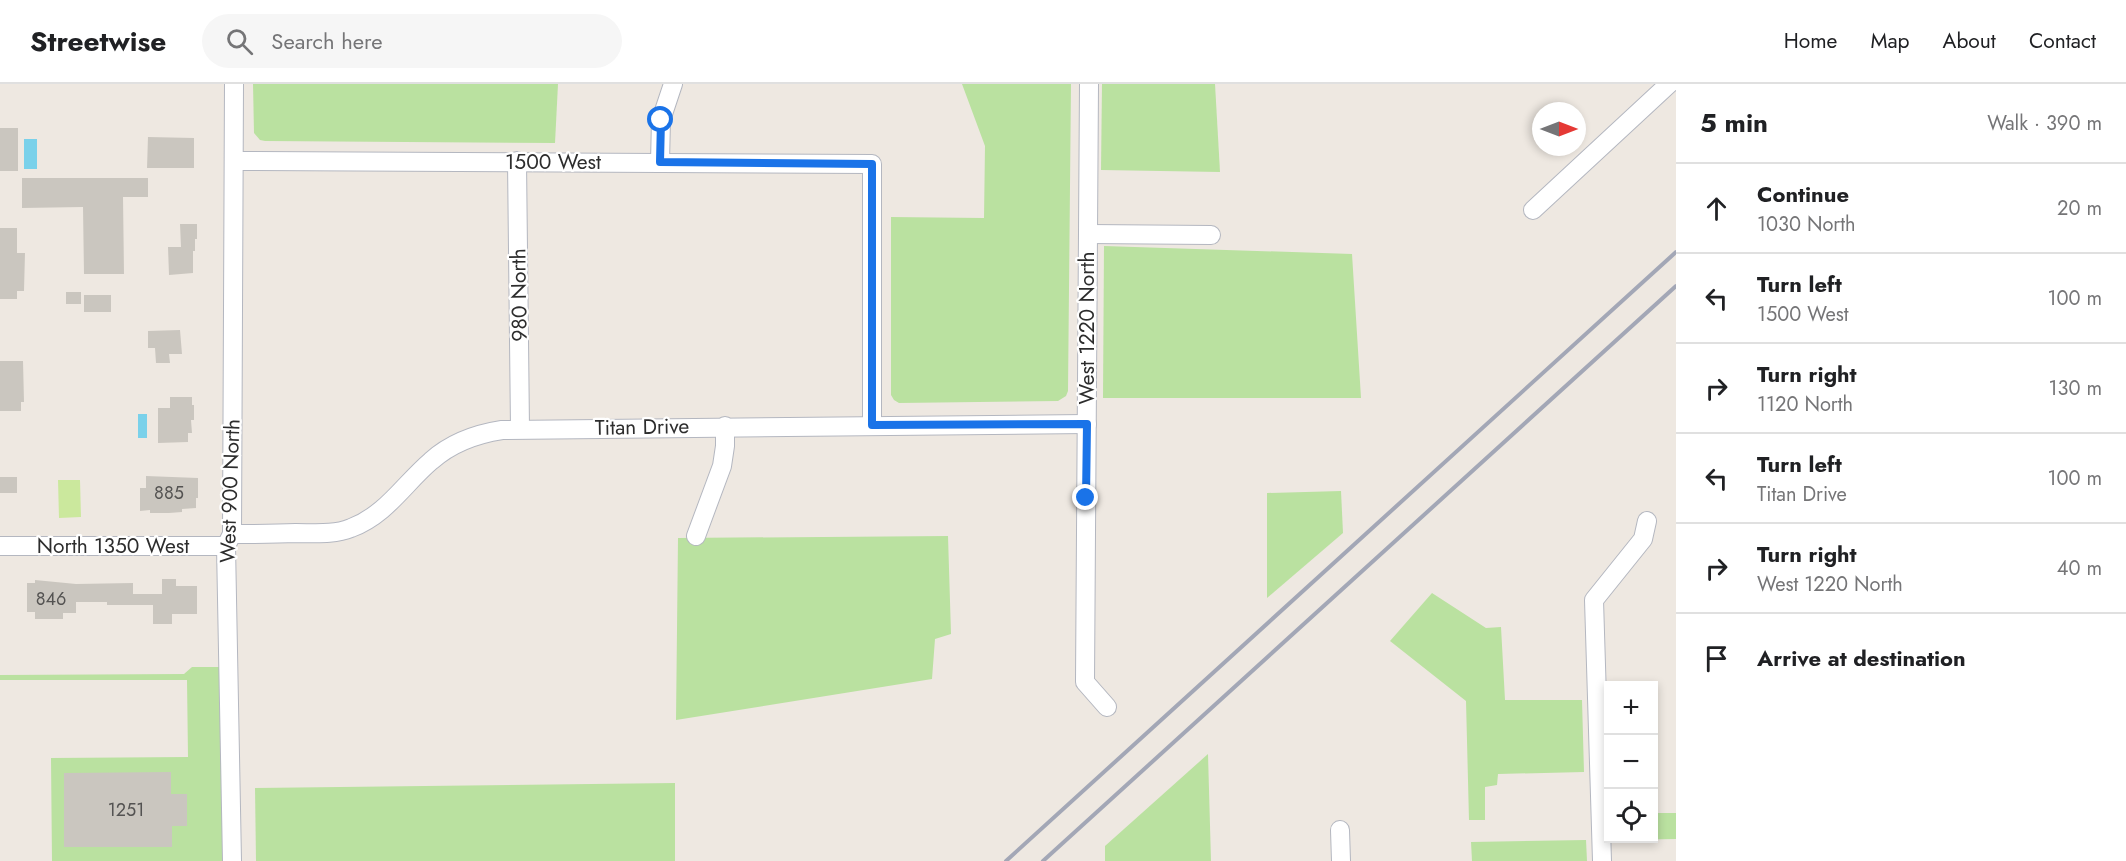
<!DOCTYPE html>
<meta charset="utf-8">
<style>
body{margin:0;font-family:Jost,sans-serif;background:#f6f6f6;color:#202124}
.controls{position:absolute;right:18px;bottom:18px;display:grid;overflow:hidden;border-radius:0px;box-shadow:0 3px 9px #0003}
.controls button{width:54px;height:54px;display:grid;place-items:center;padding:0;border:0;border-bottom:2px solid #e0e0e0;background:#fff;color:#202124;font:30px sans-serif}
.compass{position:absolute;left:1532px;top:18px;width:54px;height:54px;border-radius:50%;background:#fff;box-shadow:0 3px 9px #0003;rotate:90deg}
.stop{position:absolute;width:18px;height:18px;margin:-14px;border:4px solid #1a73e8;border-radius:50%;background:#fff}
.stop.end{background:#1a73e8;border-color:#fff;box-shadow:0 2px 6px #0008}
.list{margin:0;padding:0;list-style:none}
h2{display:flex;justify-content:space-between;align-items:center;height:78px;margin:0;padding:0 24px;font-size:26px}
h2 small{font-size:20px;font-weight:400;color:#757577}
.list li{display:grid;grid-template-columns:39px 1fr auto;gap:18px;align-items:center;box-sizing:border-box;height:90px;padding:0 24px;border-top:2px solid #e0e0e0}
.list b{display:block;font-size:22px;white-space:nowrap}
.list p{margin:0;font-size:20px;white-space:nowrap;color:#757577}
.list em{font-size:20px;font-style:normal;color:#757577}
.icon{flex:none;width:33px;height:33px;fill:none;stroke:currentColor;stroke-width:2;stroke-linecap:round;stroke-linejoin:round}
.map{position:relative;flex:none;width:1676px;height:777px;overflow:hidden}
header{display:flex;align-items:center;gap:36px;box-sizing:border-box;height:84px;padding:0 30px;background:#fff;border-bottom:2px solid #e0e0e0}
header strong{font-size:28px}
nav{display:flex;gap:33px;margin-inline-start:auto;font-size:21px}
.search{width:420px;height:54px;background:#f6f6f6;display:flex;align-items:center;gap:15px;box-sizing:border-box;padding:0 21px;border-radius:33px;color:#757577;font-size:22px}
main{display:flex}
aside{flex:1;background:#fff}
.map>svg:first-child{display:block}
.green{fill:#bae1a0}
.pitch{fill:#cbe89d}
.water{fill:#7ad1ea}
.building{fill:#cac6bf}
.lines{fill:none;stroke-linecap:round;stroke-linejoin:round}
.minor-casing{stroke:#b4b7c0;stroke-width:20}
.minor{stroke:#fff;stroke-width:18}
.rail{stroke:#a3a7b6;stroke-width:4}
.route{stroke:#1a73e8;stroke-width:8}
.labels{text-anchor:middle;stroke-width:4.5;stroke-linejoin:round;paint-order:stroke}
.number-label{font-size:18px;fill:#545352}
.street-label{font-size:21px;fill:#2d2d2d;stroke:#fff}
</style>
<header>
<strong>Streetwise</strong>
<div class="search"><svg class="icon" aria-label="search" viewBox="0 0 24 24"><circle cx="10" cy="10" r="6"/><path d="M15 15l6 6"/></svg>Search here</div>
<nav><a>Home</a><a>Map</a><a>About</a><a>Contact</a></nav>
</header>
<main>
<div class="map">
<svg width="1676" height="777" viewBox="0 0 1676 777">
<rect width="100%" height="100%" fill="#eee8e1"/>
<g class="green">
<polygon points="253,0 558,0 555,59 265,57 260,56 254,49"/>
<polygon points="962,0 1071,0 1068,307 1066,312 1058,317 899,319 894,316 891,311 891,133 984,134 985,62"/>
<polygon points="1102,0 1215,0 1220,88 1101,86"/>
<polygon points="1104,162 1352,170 1361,314 1103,314"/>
<polygon points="1341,407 1343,449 1267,514 1267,409"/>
<polygon points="948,452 951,550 935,555 932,595 676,636 678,454"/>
<polygon points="1432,509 1486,544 1501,543 1505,616 1582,616 1584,688 1498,690 1497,701 1485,703 1485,736 1469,736 1466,617 1390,557"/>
<polygon points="192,583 219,583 223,777 52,777 51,674 188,673 187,596 0,596 0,591 184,590"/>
<polygon points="1208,670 1211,777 1105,777 1105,762"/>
<polygon points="675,699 675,777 256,777 255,704"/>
<polygon points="1654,729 1676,729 1676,755 1616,756 1654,754"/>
<polygon points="1586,756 1587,777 1472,777 1471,758"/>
</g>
<polygon class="pitch" points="58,396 80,396 81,433 59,434"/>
<g class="water">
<rect x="24" y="55" width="13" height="30"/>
<rect x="138" y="330" width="9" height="24"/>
</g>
<g class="building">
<rect x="0" y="44" width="18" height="43"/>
<polygon points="148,53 194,54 194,84 147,84"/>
<polygon points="22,94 148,94 148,113 123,113 124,190 84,190 83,123 22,124"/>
<polygon points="180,140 197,140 197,155 195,155 195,167 193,167 193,189 169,191 168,163 181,163"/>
<polygon points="0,144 17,144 17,169 25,169 24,207 17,207 17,215 0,215"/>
<rect x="66" y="208" width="15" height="12"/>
<rect x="84" y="211" width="27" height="17"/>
<polygon points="180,246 182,270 169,270 170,279 156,279 155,264 148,264 148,247"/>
<polygon points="0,277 23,277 24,318 21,318 21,327 0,327"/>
<polygon points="170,313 192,313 192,321 194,321 194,336 191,336 192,349 188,349 188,358 158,359 158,324 170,324"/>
<polygon points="146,392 198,394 198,414 196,414 196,424 182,425 182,428 169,429 150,429 150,426 140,427 140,404 146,404"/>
<rect x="0" y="393" width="17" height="16"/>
<polygon points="162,495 176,495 176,502 197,502 197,530 172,530 172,540 153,540 153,521 107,521 107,518 76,518 76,529 63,529 63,535 35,535 35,528 27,528 27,499 35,499 35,496 76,500 133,499 133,510 162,510"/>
<polygon points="171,688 171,710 187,710 187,742 172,742 172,763 64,763 64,689"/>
</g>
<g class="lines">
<g class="minor-casing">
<g id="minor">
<polyline points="1089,0 1085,598 1107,623"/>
<polyline points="234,77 872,80 872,341"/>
<polyline points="517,77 520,345"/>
<polyline points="660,78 661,36 673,0"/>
<polyline points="1533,126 1669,0"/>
<polyline points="1088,150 1211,151"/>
<path d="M232,450C254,450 275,450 296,449C315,449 334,451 351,444C386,431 404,400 431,377C451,359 476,350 502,346L1087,340"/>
<polyline points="696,452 722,382 725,362 725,342"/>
<polyline points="0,462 226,462"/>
<polyline points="1340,746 1341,777"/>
<polyline points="232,777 226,462 232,450 234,0"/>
<polyline points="1602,777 1594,516 1643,455 1647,437"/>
</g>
</g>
<use href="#minor" class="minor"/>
<g class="rail">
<polyline points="1006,777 1676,168"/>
<polyline points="1043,777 1676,202"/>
</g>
</g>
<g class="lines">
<polyline class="route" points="661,36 660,78 872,80 872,341 1087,340 1086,414"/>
</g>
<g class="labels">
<g class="number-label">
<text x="169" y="415">885</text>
<text x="51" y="521">846</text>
<text x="126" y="732">1251</text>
</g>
<g class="street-label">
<text x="553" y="85">1500 West</text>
<text transform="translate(519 211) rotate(-91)" y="7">980 North</text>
<text transform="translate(1087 244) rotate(-90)" y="7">West 1220 North</text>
<text transform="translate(642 343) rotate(-1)" y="7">Titan Drive</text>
<text transform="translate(230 407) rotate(-88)" y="7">West 900 North</text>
<text x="113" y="469">North 1350 West</text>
</g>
</g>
</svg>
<div class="controls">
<button>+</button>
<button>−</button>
<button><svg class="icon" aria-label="locate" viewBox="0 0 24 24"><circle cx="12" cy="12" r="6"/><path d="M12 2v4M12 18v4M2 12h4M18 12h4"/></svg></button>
</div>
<svg class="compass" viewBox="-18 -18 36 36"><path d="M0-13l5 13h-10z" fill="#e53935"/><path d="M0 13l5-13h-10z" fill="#757577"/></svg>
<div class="stop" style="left:661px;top:36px"></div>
<div class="stop end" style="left:1086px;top:414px"></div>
</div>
<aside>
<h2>5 min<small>Walk · 390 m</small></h2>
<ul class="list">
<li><svg class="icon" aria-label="ahead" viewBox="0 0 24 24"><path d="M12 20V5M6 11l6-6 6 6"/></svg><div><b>Continue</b><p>1030 North</p></div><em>20 m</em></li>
<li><svg class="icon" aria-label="left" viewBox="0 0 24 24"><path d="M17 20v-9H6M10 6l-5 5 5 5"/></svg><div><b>Turn left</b><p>1500 West</p></div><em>100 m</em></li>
<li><svg class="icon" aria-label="right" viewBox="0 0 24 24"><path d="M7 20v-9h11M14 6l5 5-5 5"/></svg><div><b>Turn right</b><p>1120 North</p></div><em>130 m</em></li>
<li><svg class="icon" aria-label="left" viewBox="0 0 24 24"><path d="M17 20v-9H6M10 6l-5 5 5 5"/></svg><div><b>Turn left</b><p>Titan Drive</p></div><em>100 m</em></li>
<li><svg class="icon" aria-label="right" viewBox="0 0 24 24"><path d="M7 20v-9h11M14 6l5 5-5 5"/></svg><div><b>Turn right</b><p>West 1220 North</p></div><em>40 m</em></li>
<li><svg class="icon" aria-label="arrive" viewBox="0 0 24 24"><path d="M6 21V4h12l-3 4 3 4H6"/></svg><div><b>Arrive at destination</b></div></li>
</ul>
</aside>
</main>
